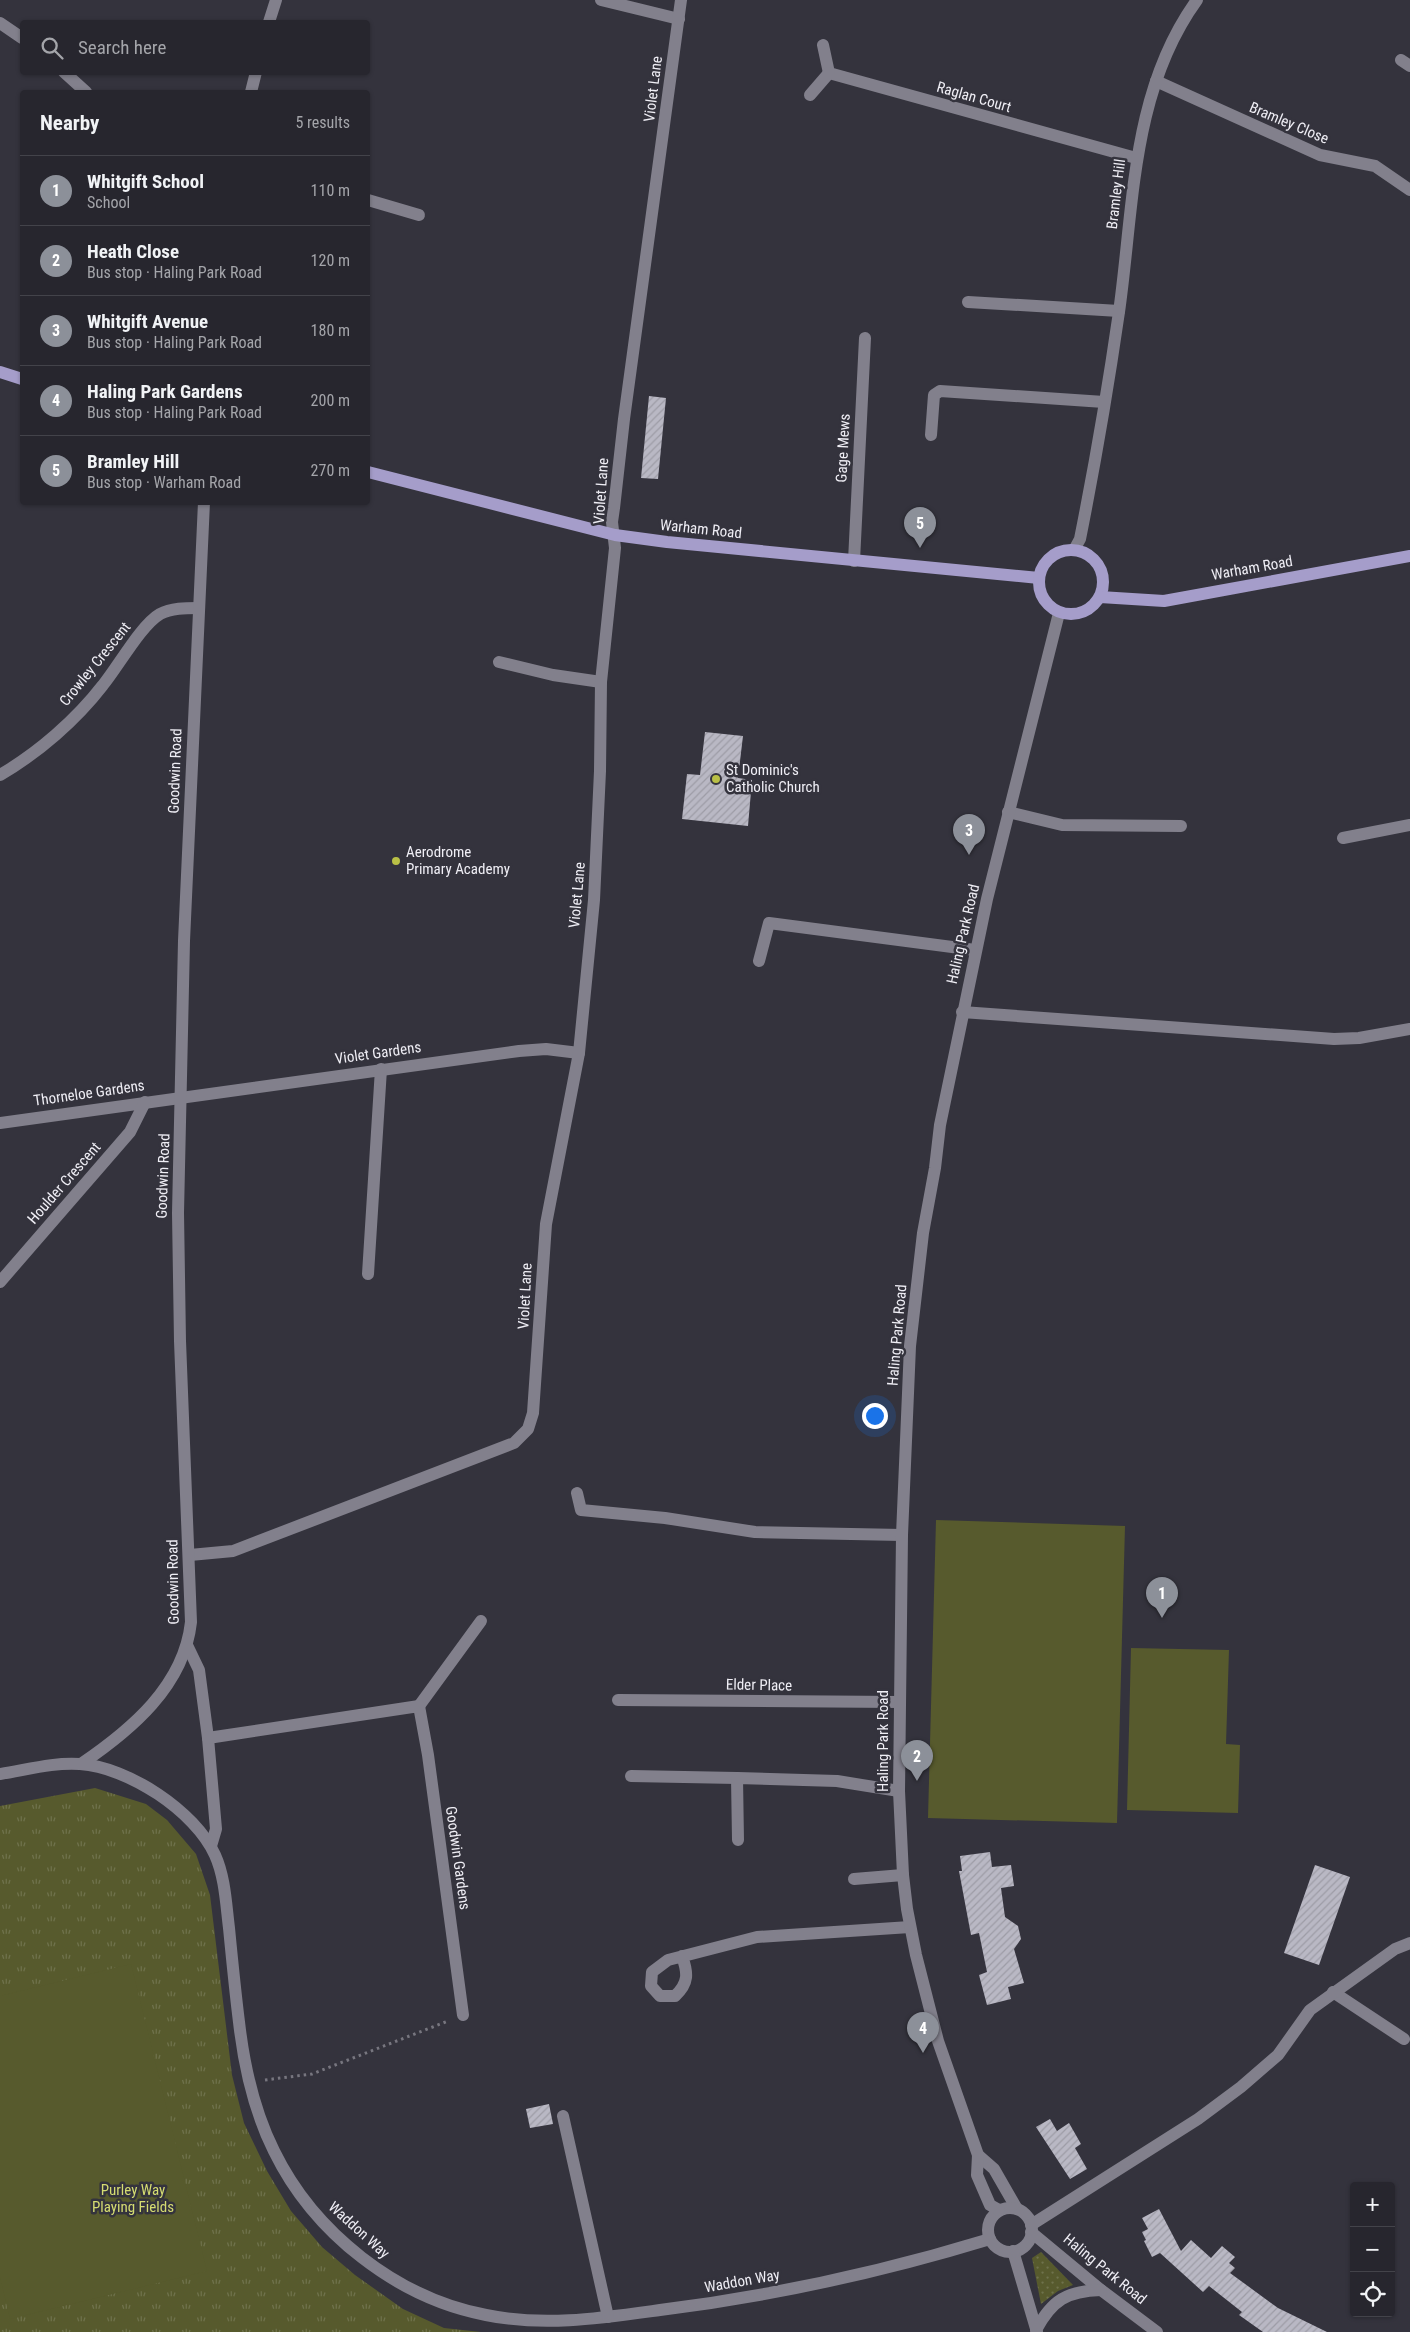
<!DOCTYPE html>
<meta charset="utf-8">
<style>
body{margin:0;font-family:"Roboto Condensed",sans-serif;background:#2f2e36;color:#f1f3f6}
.controls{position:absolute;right:15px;bottom:15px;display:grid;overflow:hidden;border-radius:5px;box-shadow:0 1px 4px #0004}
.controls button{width:45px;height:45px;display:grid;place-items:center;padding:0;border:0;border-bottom:1px solid #43434a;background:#27262e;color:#f1f3f6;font:25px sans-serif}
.you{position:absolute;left:874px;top:1415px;width:18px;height:18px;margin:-12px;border:4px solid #fff;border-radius:50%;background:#1a73e8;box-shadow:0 0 0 8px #1a73e833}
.badge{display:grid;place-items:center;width:32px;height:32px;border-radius:50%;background:#8c9099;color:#fff;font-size:16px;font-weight:700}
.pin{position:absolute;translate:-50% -41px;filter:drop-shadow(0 1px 2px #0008)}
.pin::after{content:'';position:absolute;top:26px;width:18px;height:15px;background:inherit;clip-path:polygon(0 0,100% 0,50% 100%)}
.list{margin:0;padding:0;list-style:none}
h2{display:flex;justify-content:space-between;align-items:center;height:65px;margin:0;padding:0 20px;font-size:21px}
h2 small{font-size:16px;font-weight:400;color:#a4a5aa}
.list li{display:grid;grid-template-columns:32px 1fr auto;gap:15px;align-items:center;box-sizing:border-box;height:70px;padding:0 20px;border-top:1px solid #43434a}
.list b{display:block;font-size:19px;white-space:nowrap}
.list p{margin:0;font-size:16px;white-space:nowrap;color:#a4a5aa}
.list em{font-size:16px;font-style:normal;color:#a4a5aa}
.icon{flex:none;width:28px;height:28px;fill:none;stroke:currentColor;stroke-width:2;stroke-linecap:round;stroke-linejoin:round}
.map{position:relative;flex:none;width:1410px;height:2332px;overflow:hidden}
.search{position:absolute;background:#27262e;box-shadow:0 1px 4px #0004;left:20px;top:20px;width:350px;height:55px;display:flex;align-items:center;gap:12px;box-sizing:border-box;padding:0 18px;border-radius:5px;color:#a4a5aa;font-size:19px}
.panel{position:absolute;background:#27262e;box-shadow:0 1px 4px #0004;left:20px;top:90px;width:350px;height:415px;border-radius:5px}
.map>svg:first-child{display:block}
.grass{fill:url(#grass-dots)}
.park{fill:url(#park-tufts)}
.pitch{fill:#575a2d}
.building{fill:url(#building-hatch)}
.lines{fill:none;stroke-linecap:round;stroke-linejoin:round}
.path{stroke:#77767f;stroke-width:3;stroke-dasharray:2.5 4;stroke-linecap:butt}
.minor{stroke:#82808c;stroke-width:12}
.major{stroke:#a59dca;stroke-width:12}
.poi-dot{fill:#b9c046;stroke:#34333d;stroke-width:2}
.labels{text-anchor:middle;stroke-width:5;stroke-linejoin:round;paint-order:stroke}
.street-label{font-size:15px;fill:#efeef5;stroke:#34333d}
.poi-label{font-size:15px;fill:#efeef5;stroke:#34333d;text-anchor:start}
.park-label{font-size:15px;fill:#d5dc71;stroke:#34333d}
</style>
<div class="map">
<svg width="1410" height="2332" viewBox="0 0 1410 2332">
<defs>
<pattern id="grass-dots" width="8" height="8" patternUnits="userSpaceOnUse" patternTransform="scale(1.25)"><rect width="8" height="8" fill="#575a2d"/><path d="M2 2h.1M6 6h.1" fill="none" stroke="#6f724c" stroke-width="1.8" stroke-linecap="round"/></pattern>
<pattern id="park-tufts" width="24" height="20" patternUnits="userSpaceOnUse" patternTransform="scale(1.25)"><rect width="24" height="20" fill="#575a2d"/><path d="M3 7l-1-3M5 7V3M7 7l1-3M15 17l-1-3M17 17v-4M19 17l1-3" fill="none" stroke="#6f724c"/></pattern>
<pattern id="building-hatch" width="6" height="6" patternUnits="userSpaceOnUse" patternTransform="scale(1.25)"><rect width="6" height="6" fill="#b9b8c4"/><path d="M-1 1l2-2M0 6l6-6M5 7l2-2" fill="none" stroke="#9d9ca6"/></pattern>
</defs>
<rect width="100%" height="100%" fill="#34333d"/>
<polygon class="grass" points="1041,2252 1073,2285 1058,2291 1041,2304 1032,2258"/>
<polygon class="park" points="95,1788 146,1804 167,1820 196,1854 210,1895 232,2075 244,2123 267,2171 291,2211 322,2247 355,2275 403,2309 444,2328 481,2332 0,2332 0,1806"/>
<g class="pitch">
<polygon points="936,1520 1125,1526 1117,1823 928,1818"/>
<polygon points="1131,1648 1229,1650 1226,1744 1240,1745 1238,1813 1127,1810"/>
<polygon points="131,1964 207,2271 10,2319 0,2277 0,1996"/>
</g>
<g class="building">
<polygon points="649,396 666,398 658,479 641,478"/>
<polygon points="705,732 743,736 738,778 752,780 748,826 682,819 687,774 700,775"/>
<polygon points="990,1852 992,1867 1011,1865 1014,1886 1001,1888 1005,1917 1018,1926 1021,1939 1014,1949 1024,1983 1008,1987 1011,1999 987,2005 979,1975 987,1972 979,1933 971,1935 959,1871 962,1871 960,1856"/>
<polygon points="1315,1865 1350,1877 1319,1965 1284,1953"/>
<polygon points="549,2104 553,2124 530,2128 526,2109"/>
<polygon points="1050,2119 1057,2131 1069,2123 1081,2144 1075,2148 1087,2169 1070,2179 1036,2127"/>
<polygon points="1159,2209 1181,2251 1191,2240 1211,2258 1222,2246 1235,2257 1229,2263 1235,2268 1230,2273 1278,2308 1327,2332 1263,2332 1239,2315 1242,2312 1209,2286 1203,2292 1160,2253 1152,2257 1144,2241 1146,2240 1142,2232 1148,2229 1142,2218"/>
</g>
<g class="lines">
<polyline class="path" points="265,2080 312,2074 448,2021"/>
<g class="minor">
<polyline points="601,0 679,19"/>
<polyline points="269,22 276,0"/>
<polyline points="0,23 22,38"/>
<polyline points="823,45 829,73 1136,158"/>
<polyline points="1401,60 1410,66"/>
<polyline points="64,72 86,92"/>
<polyline points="1156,81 1320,155 1375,166 1410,190"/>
<polyline points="251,92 256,72"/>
<polyline points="810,95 829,73"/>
<polyline points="368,200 419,215"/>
<polyline points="968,302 1119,311"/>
<polyline points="931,435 934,395 940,391 1104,402"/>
<path d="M1074,550L1080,539C1095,464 1108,388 1119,312C1134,206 1131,91 1197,0"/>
<polyline points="854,561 865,338"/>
<polyline points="499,662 553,675 601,682"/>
<path d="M0,775C38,753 76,720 103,685C118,667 141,625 160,614C171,608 186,608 198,608"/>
<polyline points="1008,812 1062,825 1181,826"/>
<polyline points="1343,838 1410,825"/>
<polyline points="759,961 769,923 975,950"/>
<polyline points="962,1012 1334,1039 1359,1038 1410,1029"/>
<polyline points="0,1123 519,1051 546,1049 579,1053"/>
<polyline points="368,1274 381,1069"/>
<polyline points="0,1282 130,1132 145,1102"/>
<polyline points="577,1493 581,1510 665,1518 755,1532 902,1535"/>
<polyline points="190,1555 233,1551 514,1443 528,1429 533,1413 546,1224 579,1053 594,900 600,771 601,682 615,548 612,522 614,508 624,419 681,0"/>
<polyline points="187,1645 199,1670 208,1738 216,1829 211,1846"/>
<polyline points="618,1700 899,1702"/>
<polyline points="419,1706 481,1621"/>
<polyline points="208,1738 419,1706 428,1755 463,2015"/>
<path d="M81,1764C131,1730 184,1686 191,1622L180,1341L178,1213L184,941L204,502"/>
<path d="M0,1774C26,1770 54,1762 80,1764C128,1767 195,1811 215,1855C225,1877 226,1904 229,1928C232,1959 235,1990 239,2022C244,2066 254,2111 274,2151C314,2233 397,2298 486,2315C544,2327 602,2318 660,2310C772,2296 882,2272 990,2239"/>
<polyline points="631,1776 737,1778"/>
<polyline points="738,1840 737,1778 837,1781 899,1791"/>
<polyline points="854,1879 903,1875"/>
<path d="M682,1956C688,1973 689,1983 675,1996H660L651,1986L652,1972L668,1960L757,1937L910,1927"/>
<polyline points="1333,1992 1404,2039"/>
<polyline points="563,2116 608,2317"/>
<polyline points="978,2155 994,2169 1017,2209"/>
<circle cx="1010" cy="2230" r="22"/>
<polyline points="999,2210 990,2205 977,2175 978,2155 938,2041 916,1955 907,1909 903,1875 899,1791 902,1535 910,1346 923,1233 935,1168 940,1125 987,899 1059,613"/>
<polyline points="1031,2225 1198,2119 1241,2087 1278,2055 1310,2010 1395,1949 1410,1943"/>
<polyline points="1031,2232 1101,2290 1157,2332"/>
<polyline points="1013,2251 1037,2332"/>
<path d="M1036,2330C1052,2300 1067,2291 1101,2290"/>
</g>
<g class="major">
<polyline points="0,372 22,379"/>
<polyline points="368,472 615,535 667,542 1039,578"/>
<circle cx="1071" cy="582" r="32"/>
<polyline points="1100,597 1164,601 1410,556"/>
</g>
</g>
<g class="poi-dot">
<circle cx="716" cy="779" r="5"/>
<circle cx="396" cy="861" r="5"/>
</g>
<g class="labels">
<g class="street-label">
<text transform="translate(653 89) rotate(-83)" y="5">Violet Lane</text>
<text transform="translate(974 97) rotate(16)" y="5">Raglan Court</text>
<text transform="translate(1289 123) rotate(23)" y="5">Bramley Close</text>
<text transform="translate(1116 194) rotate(-83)" y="5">Bramley Hill</text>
<text transform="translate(843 448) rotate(-87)" y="5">Gage Mews</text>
<text transform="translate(601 491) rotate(-86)" y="5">Violet Lane</text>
<text transform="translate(701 529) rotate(6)" y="5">Warham Road</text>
<text transform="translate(1252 568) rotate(-10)" y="5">Warham Road</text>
<text transform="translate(95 664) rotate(-51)" y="5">Crowley Crescent</text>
<text transform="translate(175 771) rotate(-88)" y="5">Goodwin Road</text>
<text transform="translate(577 895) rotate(-85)" y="5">Violet Lane</text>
<text transform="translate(963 934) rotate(-77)" y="5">Haling Park Road</text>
<text transform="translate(378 1053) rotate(-8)" y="5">Violet Gardens</text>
<text transform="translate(89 1093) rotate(-8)" y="5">Thorneloe Gardens</text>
<text transform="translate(163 1176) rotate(-88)" y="5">Goodwin Road</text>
<text transform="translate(64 1183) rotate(-49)" y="5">Houlder Crescent</text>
<text transform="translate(525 1296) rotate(-87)" y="5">Violet Lane</text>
<text transform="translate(897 1335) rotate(-85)" y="5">Haling Park Road</text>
<text transform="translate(173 1582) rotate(-91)" y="5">Goodwin Road</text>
<text transform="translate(759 1685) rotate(1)" y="5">Elder Place</text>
<text transform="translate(883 1741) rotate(-90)" y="5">Haling Park Road</text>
<text transform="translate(458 1858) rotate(82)" y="5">Goodwin Gardens</text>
<text transform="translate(359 2230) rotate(42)" y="5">Waddon Way</text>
<text transform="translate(1105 2269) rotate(39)" y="5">Haling Park Road</text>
<text transform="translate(742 2281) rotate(-10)" y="5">Waddon Way</text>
</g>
<g class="poi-label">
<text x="726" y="775">St Dominic's<tspan x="726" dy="17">Catholic Church</tspan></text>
<text x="406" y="857">Aerodrome<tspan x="406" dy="17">Primary Academy</tspan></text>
</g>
<g class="park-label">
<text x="133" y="2195">Purley Way<tspan x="133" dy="17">Playing Fields</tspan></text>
</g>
</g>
</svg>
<div class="controls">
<button>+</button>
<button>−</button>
<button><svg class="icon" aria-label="locate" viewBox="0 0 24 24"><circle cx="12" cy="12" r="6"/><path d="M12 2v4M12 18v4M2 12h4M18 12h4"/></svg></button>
</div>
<div class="you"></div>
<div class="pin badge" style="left:1162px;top:1618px">1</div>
<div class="pin badge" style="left:917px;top:1781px">2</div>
<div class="pin badge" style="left:969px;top:855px">3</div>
<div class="pin badge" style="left:923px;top:2053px">4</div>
<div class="pin badge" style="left:920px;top:548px">5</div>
<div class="search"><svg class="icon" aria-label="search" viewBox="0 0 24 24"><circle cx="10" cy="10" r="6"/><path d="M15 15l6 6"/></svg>Search here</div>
<section class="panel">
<h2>Nearby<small>5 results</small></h2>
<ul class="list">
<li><span class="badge">1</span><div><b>Whitgift School</b><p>School</p></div><em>110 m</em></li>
<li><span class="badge">2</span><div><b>Heath Close</b><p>Bus stop · Haling Park Road</p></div><em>120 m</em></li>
<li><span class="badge">3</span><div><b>Whitgift Avenue</b><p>Bus stop · Haling Park Road</p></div><em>180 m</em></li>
<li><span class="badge">4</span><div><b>Haling Park Gardens</b><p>Bus stop · Haling Park Road</p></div><em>200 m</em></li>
<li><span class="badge">5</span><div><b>Bramley Hill</b><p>Bus stop · Warham Road</p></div><em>270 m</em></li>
</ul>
</section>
</div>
